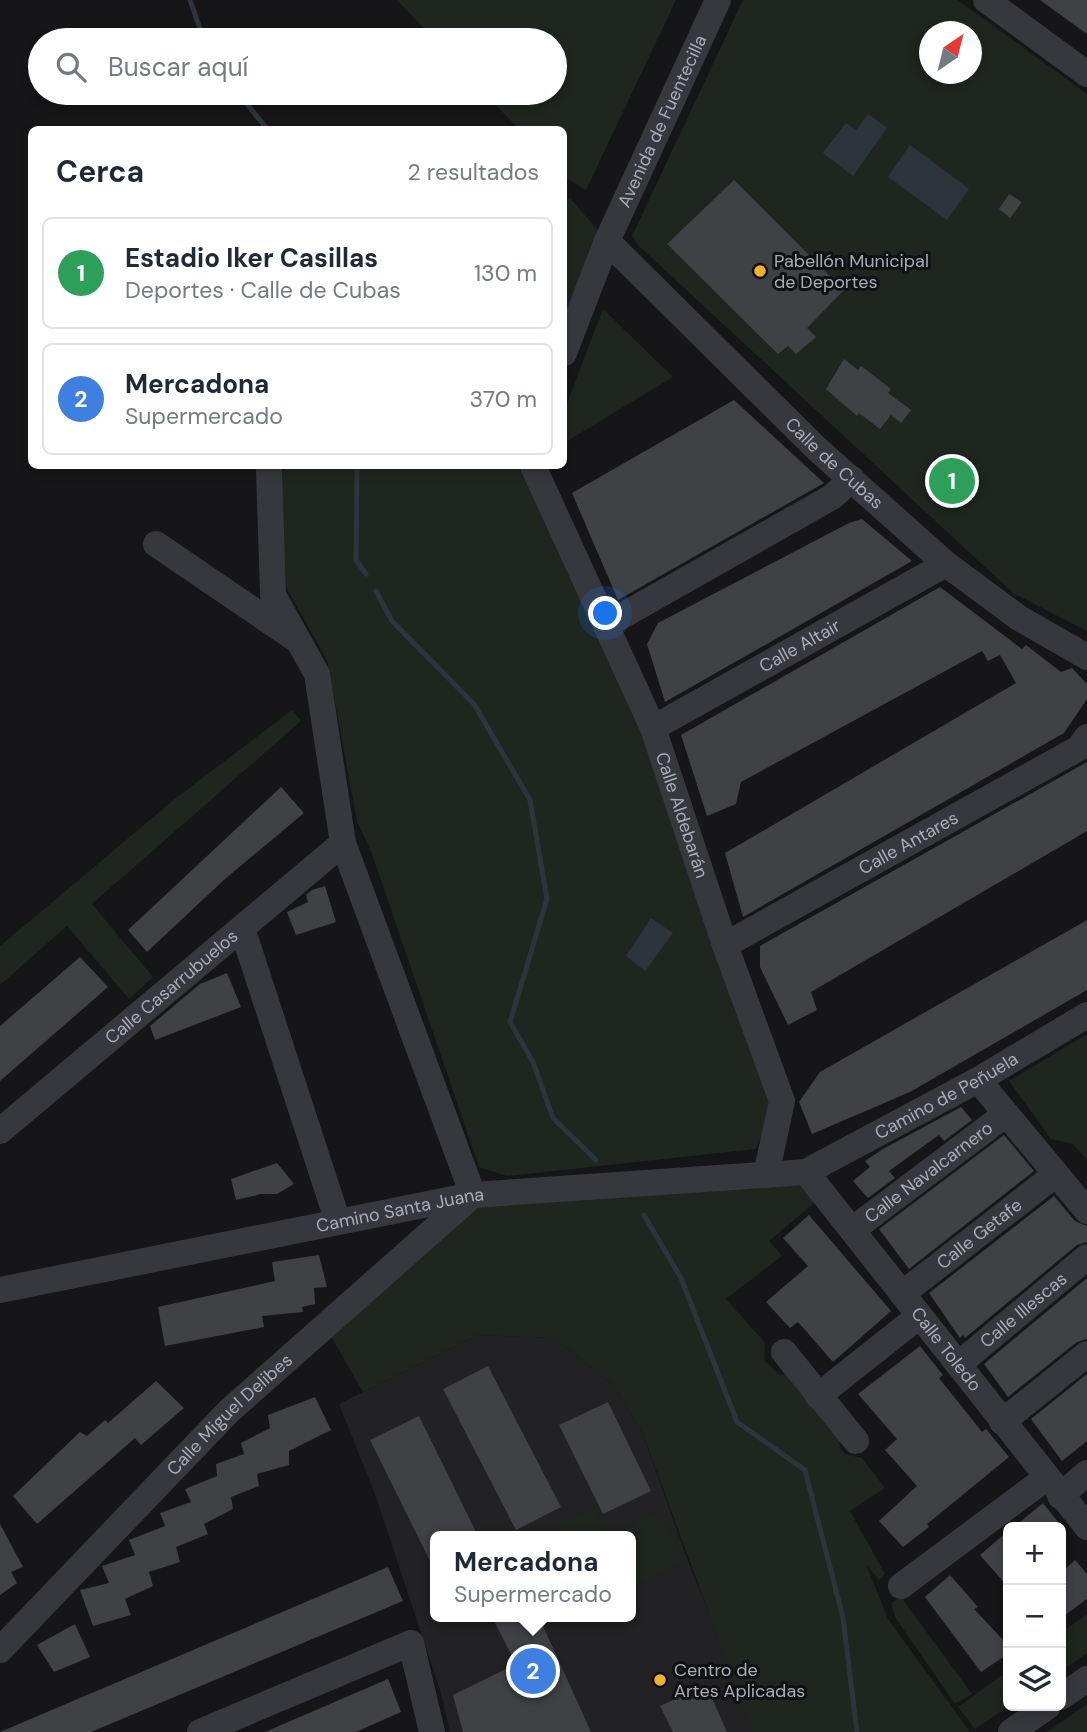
<!DOCTYPE html>
<html lang="es">
<meta charset="utf-8">
<style>
body{margin:0;font-family:"DM Sans",sans-serif;background:#f6f6f7;color:#1f2937}
.controls{position:absolute;right:21px;bottom:21px;display:grid;overflow:hidden;border-radius:10px;box-shadow:0 4px 10px #0003}
.controls button{width:63px;height:63px;display:grid;place-items:center;padding:0;border:0;border-bottom:2px solid #e0e1e3;background:#fff;color:#1f2937;font:35px sans-serif}
.compass{position:absolute;left:919px;top:21px;width:63px;height:63px;border-radius:50%;background:#fff;box-shadow:0 4px 10px #0003;rotate:35deg}
.you{position:absolute;left:606px;top:614px;width:24px;height:24px;margin:-18px;border:5px solid #fff;border-radius:50%;background:#1a73e8;box-shadow:0 0 0 10px #1a73e833}
.badge{display:grid;place-items:center;width:46px;height:46px;border-radius:50%;background:#7e6636;color:#fff;font-size:23px;font-weight:700}
.pin{position:absolute;translate:-50% -50%;border:4px solid #fff;box-shadow:0 2px 7px #0006}
.popup{position:absolute;left:430px;top:1531px;width:206px;height:91px;box-sizing:border-box;display:grid;place-content:center;border-radius:10px;background:#fff;filter:drop-shadow(0 2px 5px #0005);font-size:23px;white-space:nowrap;color:#747a83}
.popup b{font-size:26px;color:#1f2937}
.popup::after{content:'';position:absolute;left:50%;top:100%;margin-left:-14px;border:14px solid transparent;border-top-color:#fff}
.list{margin:0;padding:0;list-style:none}
h2{display:flex;justify-content:space-between;align-items:center;height:91px;margin:0;padding:0 28px;font-size:30px}
h2 small{font-size:23px;font-weight:400;color:#747a83}
.list li{display:grid;grid-template-columns:46px 1fr auto;gap:21px;align-items:center;box-sizing:border-box;height:112px;margin:0 14px 14px;padding:0 14px;border:2px solid #e0e1e3;border-radius:10px}
.list b{display:block;font-size:26px;white-space:nowrap}
.list p{margin:0;font-size:23px;white-space:nowrap;color:#747a83}
.list em{font-size:23px;font-style:normal;color:#747a83}
.icon{flex:none;width:38px;height:38px;fill:none;stroke:currentColor;stroke-width:2;stroke-linecap:round;stroke-linejoin:round}
.map{position:relative;flex:none;width:1087px;height:1732px;overflow:hidden}
.search{position:absolute;background:#fff;box-shadow:0 4px 10px #0003;left:28px;top:28px;width:539px;height:77px;display:flex;align-items:center;gap:18px;box-sizing:border-box;padding:0 24px;border-radius:38px;color:#747a83;font-size:26px}
.panel{position:absolute;background:#fff;box-shadow:0 4px 10px #0003;left:28px;top:126px;width:539px;height:343px;border-radius:10px}
.map>svg:first-child{display:block}
.built{fill:#222225;fill-rule:evenodd}
.green{fill:#1e261f;fill-rule:evenodd}
.water{fill:#2c353c}
.lines{fill:none;stroke-linecap:round;stroke-linejoin:round}
.stream{stroke:#2c353c;stroke-width:5}
.building{fill:#404145}
.minor{stroke:#37383d;stroke-width:26}
.poi-dot{fill:#f2b134;stroke:#111113;stroke-width:2.5}
.labels{text-anchor:middle;stroke-width:6;stroke-linejoin:round;paint-order:stroke}
.street-label{font-size:18px;fill:#a8adb8;stroke:#111113}
.poi-label{font-size:18px;fill:#a8adb8;stroke:#111113;text-anchor:start}
</style>
<div class="map">
<svg width="1087" height="1732" viewBox="0 0 1087 1732">
<rect width="100%" height="100%" fill="#161618"/>
<path class="built" d="M477,1335L555,1338L613,1385L641,1429L689,1564L758,1732H450L440,1690L375,1494L339,1404ZM435,1536H631V1617H435Z"/>
<g class="green">
<polygon points="397,0 676,0 586,190 564,177 564,130 519,129 484,93 555,93 555,40 435,40"/>
<path d="M743,0H958L1087,94V631L1013,593L639,246L632,236ZM930,32H972V74H930Z"/>
<polygon points="570,198 607,241 564,353 564,204"/>
<polygon points="603,309 673,377 564,443 564,411"/>
<polygon points="288,466 533,466 653,728 782,1101 755,1149 507,1176 479,1167 372,854 357,821 327,660 287,589 268,485"/>
<polygon points="292,710 301,721 92,904 153,977 129,999 67,926 0,985 0,946 176,798"/>
<polygon points="1087,1034 1087,1160 1073,1144 1051,1139 1009,1081"/>
<polygon points="806,1172 824,1195 769,1241 782,1256 726,1299 765,1343 764,1360 780,1375 790,1373 839,1434 840,1448 845,1454 862,1458 885,1488 850,1511 885,1574 879,1580 866,1564 888,1619 970,1732 753,1732 641,1429 613,1385 555,1338 477,1335 363,1392 325,1326 473,1195 757,1189 766,1175"/>
<polygon points="594,1507 608,1536 546,1536 544,1533"/>
<polygon points="660,1512 685,1560 631,1587 631,1536 613,1536"/>
<polygon points="901,1597 972,1694 955,1704 895,1617 891,1603"/>
<polygon points="1087,1614 1087,1653 1061,1671 1061,1633"/>
<polygon points="1008,1671 1009,1706 975,1729 958,1707"/>
<polygon points="1087,1704 1087,1732 1047,1732"/>
</g>
<g class="water">
<polygon points="868,114 887,128 853,176 823,153 846,123 856,130"/>
<polygon points="910,145 969,189 947,220 888,177"/>
<polygon points="651,918 673,933 645,971 626,956"/>
</g>
<g class="lines">
<g class="stream">
<polyline points="190,0 204,40"/>
<polyline points="238,93 268,130"/>
<polyline points="357,466 356,560 366,574"/>
<polyline points="376,591 392,621 474,704 530,800 547,899 510,1022 533,1062 553,1118 596,1160"/>
<polyline points="644,1215 681,1278 737,1422 805,1470 843,1618 857,1732"/>
</g>
</g>
<g class="building">
<polygon points="1040,0 1087,0 1087,34"/>
<polygon points="734,180 844,290 807,328 816,337 796,354 788,346 778,354 667,244"/>
<polygon points="1009,194 1022,202 1010,218 999,209"/>
<polygon points="844,359 858,370 861,366 891,389 888,393 911,410 901,423 891,415 880,429 859,413 857,416 826,389"/>
<polygon points="734,400 824,483 618,600 572,493"/>
<polygon points="862,519 912,561 665,702 647,644 658,623 849,523"/>
<polygon points="940,587 1022,649 1026,645 1061,672 1072,668 1087,684 1087,699 1064,733 743,917 725,853 1016,683 1000,655 988,661 982,651 741,782 736,804 707,816 681,735"/>
<polygon points="1087,762 1087,831 811,992 817,1010 788,1025 760,967 760,946"/>
<polygon points="281,787 304,813 226,878 147,952 128,930"/>
<polygon points="325,886 336,922 296,935 287,912 308,902 306,895 312,890"/>
<polygon points="1087,920 1087,990 910,1092 812,1134 799,1102 820,1072"/>
<polygon points="80,957 108,987 0,1081 0,1026"/>
<polygon points="227,973 241,1007 155,1040 150,1026 200,984"/>
<polygon points="961,1107 972,1120 944,1141 939,1135 918,1150 889,1171 895,1178 868,1198 853,1181 870,1167 865,1161 883,1149"/>
<polygon points="1004,1135 1034,1171 909,1269 879,1229"/>
<polygon points="277,1163 294,1184 277,1194 261,1194 236,1200 231,1179"/>
<polygon points="1054,1196 1075,1221 1087,1226 1087,1242 1077,1245 965,1338 963,1335 960,1338 929,1293"/>
<polygon points="809,1215 891,1311 833,1362 798,1322 790,1328 766,1302 808,1266 783,1238"/>
<polygon points="319,1255 327,1287 314,1288 315,1304 302,1307 303,1312 262,1316 264,1327 165,1346 158,1307 275,1281 272,1262"/>
<polygon points="1087,1278 1087,1339 1077,1342 1008,1397 984,1364"/>
<polygon points="920,1346 943,1375 939,1378 982,1432 986,1429 1009,1457 927,1524 929,1527 903,1547 879,1521 917,1486 885,1450 897,1439 858,1394"/>
<polygon points="488,1366 561,1507 516,1530 443,1389"/>
<polygon points="1087,1374 1087,1441 1062,1461 1031,1419"/>
<polygon points="156,1381 184,1408 141,1445 135,1438 37,1524 13,1496 80,1432 87,1436 105,1420 108,1423"/>
<polygon points="315,1397 331,1430 289,1451 289,1465 257,1474 259,1486 231,1497 233,1509 204,1524 208,1534 176,1547 180,1562 149,1572 153,1586 125,1599 131,1615 93,1626 80,1590 109,1583 102,1566 135,1555 129,1540 165,1526 160,1513 191,1502 185,1489 217,1476 216,1464 244,1454 241,1443 270,1428 268,1415"/>
<polygon points="608,1402 651,1491 603,1514 559,1425"/>
<polygon points="419,1416 478,1536 435,1536 435,1571 370,1440"/>
<polygon points="1043,1503 1062,1527 1014,1527"/>
<polygon points="0,1524 23,1567 11,1572 17,1583 0,1595"/>
<polygon points="1008,1531 1008,1587 980,1555"/>
<polygon points="1075,1560 1087,1574 1087,1599 1061,1618 1061,1573"/>
<polygon points="388,1567 403,1601 91,1732 0,1732"/>
<polygon points="950,1575 978,1607 974,1609 1008,1645 1008,1654 981,1672 925,1597"/>
<polygon points="492,1617 539,1617 591,1732 463,1732 453,1695 516,1664"/>
<polygon points="75,1624 90,1657 54,1672 37,1645"/>
<polygon points="388,1679 401,1712 356,1732 265,1732"/>
<polygon points="706,1685 727,1732 673,1732 660,1706"/>
</g>
<g class="lines">
<g class="minor">
<polyline points="986,0 1087,74"/>
<path id="s1" d="M607,241L816,448L946,564L1019,618L1087,657"/>
<path id="s2" d="M564,353L607,241L718,0"/>
<path id="s3" d="M533,466L653,728L725,945L782,1101L766,1175"/>
<polyline points="156,544 294,638"/>
<polyline points="606,625 832,497 852,479"/>
<path id="s4" d="M653,728L946,564"/>
<polyline points="242,928 338,1222"/>
<path id="s5" d="M725,945L1079,748L1087,737"/>
<polyline points="978,1080 1087,1211"/>
<path id="s6" d="M0,1131L343,843"/>
<path id="s7" d="M806,1172L1087,1527"/>
<path id="s8" d="M852,1230L1006,1114"/>
<path id="s9" d="M0,1290L473,1195L806,1172L978,1080L1087,1015"/>
<path id="s10" d="M902,1294L1056,1174"/>
<polyline points="784,1352 856,1441"/>
<path id="s11" d="M959,1364L1087,1257"/>
<polyline points="818,1396 919,1316"/>
<polyline points="1002,1422 1087,1354"/>
<polyline points="1060,1496 1087,1473"/>
<polyline points="901,1586 1046,1478"/>
<path id="s12" d="M0,1650L229,1411L473,1195L343,843L317,674L273,595L269,470"/>
<polyline points="1061,1697 1087,1679"/>
<polyline points="200,1732 411,1643 432,1732"/>
<polyline points="1011,1732 1048,1706"/>
</g>
</g>
<g class="poi-dot">
<circle cx="760" cy="271" r="7"/>
<circle cx="660" cy="1680" r="7"/>
</g>
<g class="labels">
<g class="street-label">
<text dy="6" stroke="none"><textPath href="#s2" startOffset="252">Avenida de Fuentecilla</textPath></text>
<text dy="6" stroke="none"><textPath href="#s1" startOffset="318">Calle de Cubas</textPath></text>
<text dy="6" stroke="none"><textPath href="#s4" startOffset="168">Calle Altair</textPath></text>
<text dy="6" stroke="none"><textPath href="#s3" startOffset="380">Calle Aldebarán</textPath></text>
<text dy="6" stroke="none"><textPath href="#s5" startOffset="210">Calle Antares</textPath></text>
<text dy="6" stroke="none"><textPath href="#s6" startOffset="224">Calle Casarrubuelos</textPath></text>
<text dy="6" stroke="none"><textPath href="#s9" startOffset="976">Camino de Peñuela</textPath></text>
<text dy="6" stroke="none"><textPath href="#s8" startOffset="96">Calle Navalcarnero</textPath></text>
<text dy="6" stroke="none"><textPath href="#s9" startOffset="408">Camino Santa Juana</textPath></text>
<text dy="6" stroke="none"><textPath href="#s10" startOffset="98">Calle Getafe</textPath></text>
<text dy="6" stroke="none"><textPath href="#s11" startOffset="84">Calle Illescas</textPath></text>
<text dy="6" stroke="none"><textPath href="#s7" startOffset="226">Calle Toledo</textPath></text>
<text dy="6" stroke="none"><textPath href="#s12" startOffset="329">Calle Miguel Delibes</textPath></text>
</g>
<g class="poi-label">
<text x="774" y="267">Pabellón Municipal<tspan x="774" dy="21">de Deportes</tspan></text>
<text x="674" y="1676">Centro de<tspan x="674" dy="21">Artes Aplicadas</tspan></text>
</g>
</g>
</svg>
<div class="controls">
<button>+</button>
<button>−</button>
<button><svg class="icon" aria-label="layers" viewBox="0 0 24 24"><path d="M12 4l9 5-9 5-9-5zM3 14l9 5 9-5"/></svg></button>
</div>
<svg class="compass" viewBox="-18 -18 36 36"><path d="M0-13l5 13h-10z" fill="#e53935"/><path d="M0 13l5-13h-10z" fill="#747a83"/></svg>
<div class="you"></div>
<div class="pin badge" style="left:952px;top:481px;background:#2e9e5b">1</div>
<div class="pin badge" style="left:533px;top:1671px;background:#3f7fe0">2</div>
<div class="popup"><b>Mercadona</b>Supermercado</div>
<div class="search"><svg class="icon" aria-label="search" viewBox="0 0 24 24"><circle cx="10" cy="10" r="6"/><path d="M15 15l6 6"/></svg>Buscar aquí</div>
<section class="panel">
<h2>Cerca<small>2 resultados</small></h2>
<ul class="list">
<li><span class="badge" style="background:#2e9e5b">1</span><div><b>Estadio Iker Casillas</b><p>Deportes · Calle de Cubas</p></div><em>130 m</em></li>
<li><span class="badge" style="background:#3f7fe0">2</span><div><b>Mercadona</b><p>Supermercado</p></div><em>370 m</em></li>
</ul>
</section>
</div>
